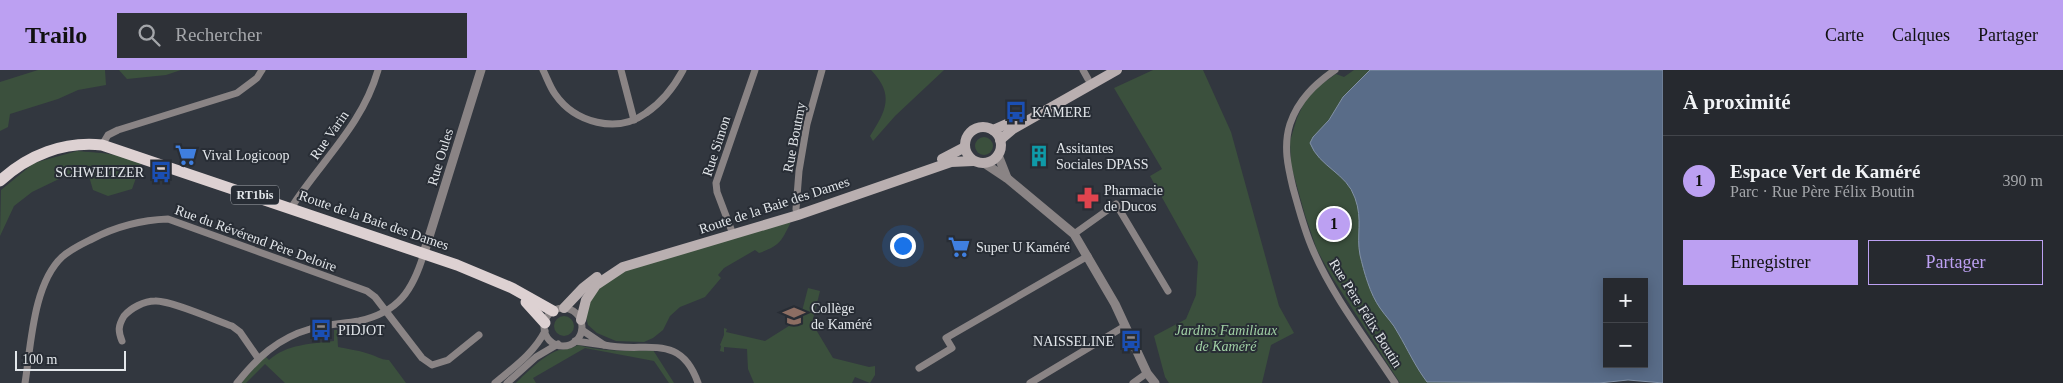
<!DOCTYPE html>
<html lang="fr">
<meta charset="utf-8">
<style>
body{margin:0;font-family:Georgia,serif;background:#2e3137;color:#f1f3f6}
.controls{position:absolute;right:15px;bottom:15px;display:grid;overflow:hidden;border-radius:0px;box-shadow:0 2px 12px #0003}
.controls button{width:45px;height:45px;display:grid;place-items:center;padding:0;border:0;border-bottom:1px solid #42454b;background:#26292f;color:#f1f3f6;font:25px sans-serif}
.scale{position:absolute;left:15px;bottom:12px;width:111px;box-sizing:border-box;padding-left:5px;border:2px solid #e3e7eb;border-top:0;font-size:14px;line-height:18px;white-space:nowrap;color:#e3e7eb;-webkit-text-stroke:4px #282d35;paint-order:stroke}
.you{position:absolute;left:902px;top:175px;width:18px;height:18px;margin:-12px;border:4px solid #fff;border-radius:50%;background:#1a73e8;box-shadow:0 0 0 8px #1a73e833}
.badge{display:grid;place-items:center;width:32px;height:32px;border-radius:50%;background:#bca0f2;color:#111;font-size:16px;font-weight:700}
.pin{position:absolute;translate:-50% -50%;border:2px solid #fff;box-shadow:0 1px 5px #0006}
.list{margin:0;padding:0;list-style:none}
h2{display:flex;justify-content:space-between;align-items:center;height:65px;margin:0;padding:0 20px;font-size:21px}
h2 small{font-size:16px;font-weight:400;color:#a4a6aa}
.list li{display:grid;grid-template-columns:32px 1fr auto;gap:15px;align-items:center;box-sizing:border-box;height:90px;padding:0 20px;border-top:1px solid #42454b}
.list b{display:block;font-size:19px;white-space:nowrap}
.list p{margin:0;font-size:16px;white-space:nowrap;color:#a4a6aa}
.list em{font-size:16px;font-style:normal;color:#a4a6aa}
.actions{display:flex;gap:10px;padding:15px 20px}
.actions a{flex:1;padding:11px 0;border:1px solid #bca0f2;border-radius:0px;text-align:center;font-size:18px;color:#bca0f2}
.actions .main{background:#bca0f2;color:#111}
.icon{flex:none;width:28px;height:28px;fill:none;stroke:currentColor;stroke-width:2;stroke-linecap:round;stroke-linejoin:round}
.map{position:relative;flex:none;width:1663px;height:313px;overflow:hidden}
header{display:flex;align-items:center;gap:30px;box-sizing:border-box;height:70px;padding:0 25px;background:#bca0f2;color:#111}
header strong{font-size:24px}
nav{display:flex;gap:28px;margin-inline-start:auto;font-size:18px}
.search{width:350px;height:45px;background:#2e3137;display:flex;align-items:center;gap:12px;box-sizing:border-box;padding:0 18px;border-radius:0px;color:#a4a6aa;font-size:19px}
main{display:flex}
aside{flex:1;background:#26292f}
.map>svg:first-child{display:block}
.green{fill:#3b503d}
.water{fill:#596c88;stroke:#8291a6;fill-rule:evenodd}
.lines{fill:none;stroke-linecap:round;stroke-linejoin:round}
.minor{stroke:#8a8485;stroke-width:7}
.tertiary{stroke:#8a8485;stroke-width:9}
.secondary{stroke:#b9afb0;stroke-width:10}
.primary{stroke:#ddd1d2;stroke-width:11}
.labels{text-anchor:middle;stroke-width:4;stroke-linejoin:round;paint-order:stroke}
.shield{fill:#282d35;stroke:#abafb4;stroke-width:1}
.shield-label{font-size:12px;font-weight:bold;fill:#e3e7eb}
.poi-label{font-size:14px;fill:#e3e7eb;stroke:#282d35;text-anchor:start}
.street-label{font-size:14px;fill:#e3e7eb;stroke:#282d35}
.park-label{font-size:14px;font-style:italic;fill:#a1d1a5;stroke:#282d35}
</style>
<header>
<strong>Trailo</strong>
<div class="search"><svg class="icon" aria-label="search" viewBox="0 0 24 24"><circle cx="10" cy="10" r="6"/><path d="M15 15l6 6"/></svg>Rechercher</div>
<nav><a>Carte</a><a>Calques</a><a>Partager</a></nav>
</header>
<main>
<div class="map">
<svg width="1663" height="313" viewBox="0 0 1663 313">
<rect width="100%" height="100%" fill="#32373f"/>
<g class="green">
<polygon points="38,0 105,0 106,15 78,20 58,29 10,44 8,57 0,61 0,12"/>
<polygon points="119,0 181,0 166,5 127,9"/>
<path d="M871,0H944L895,46L873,71L870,66C886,41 895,25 871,0Z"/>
<polygon points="1153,0 1203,0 1231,62 1279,236 1294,263 1271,275 1262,313 1169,313 1165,307 1154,266 1186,249 1196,225 1198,192 1150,106 1162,99 1114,18"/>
<polygon points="1354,0 1428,0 1489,313 1400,313 1332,207 1317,180 1305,145 1291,95 1290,71 1297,48 1305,31 1319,16 1336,4 1344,7"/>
<circle cx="984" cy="76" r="9"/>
<path d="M77,81C97,83 124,83 141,94L132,119L108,126L93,120L86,96L32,122L14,136L0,166L1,120L34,93Z"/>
<path d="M790,151V154C781,172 779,176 759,183L755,180L724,198L718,205L721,208L705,227L680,237L670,246L663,260L653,268L644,272L616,271L597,263L588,255L585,244L593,224L608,211L632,197Z"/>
<polygon points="808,218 820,221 812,253 833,288 869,297 875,296 875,305 870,313 855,307 852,313 754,313 748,299 747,279 724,277 724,282 720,281 721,276 720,275 724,265 724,258 727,259 726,262 765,271 800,249"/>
<circle cx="564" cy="256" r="10"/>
<path d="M334,260H337L338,277C347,279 357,280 366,283C375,285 380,290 389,290L406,313H285L265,294L246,313H241L265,286L269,290C287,274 311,274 334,271Z"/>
<path d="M578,275C602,282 628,281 653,280L674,313H669L654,291L585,278L533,308L536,313H516C526,303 545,284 559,280C566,279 571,279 578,275Z"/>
</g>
<path class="water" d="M1370,0H1663V313L1628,310L1599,313L1427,312C1415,296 1408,280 1398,263C1393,253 1386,247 1380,238C1370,224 1364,202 1360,185C1356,165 1363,150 1355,128C1347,103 1319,97 1310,73L1313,67L1329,50L1343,27ZM1607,212H1644V294H1607Z"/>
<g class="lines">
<g class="minor">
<path d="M543,0C547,8 550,17 555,24C575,53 617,64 646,43C662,32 674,17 683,0"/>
<polyline points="621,0 634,50"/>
<polyline points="1083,0 1088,9"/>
<path d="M1335,0C1315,14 1298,30 1290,54C1283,76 1288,97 1293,118C1299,139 1304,160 1313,180C1333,227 1367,270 1395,313"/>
<polyline points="102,75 108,65 118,60 237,23 257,8 262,0"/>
<path d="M291,138C321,91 362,56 378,0"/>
<polyline points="796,139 799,101 807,54 822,0"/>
<polyline points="731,159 717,122 716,113 755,0"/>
<polyline points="1074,164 1116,134 1168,221"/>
<circle cx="563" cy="257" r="19"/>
<path d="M122,271C118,261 118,256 124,246C131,238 144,231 155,231C170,230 215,250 232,256L240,262L258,288"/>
<polyline points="575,271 604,275 582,260"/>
<path d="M604,275C645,284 680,261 698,313"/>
<polyline points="919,298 952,278 946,268 1088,186"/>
<path d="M25,313C31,276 33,214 62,187C71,179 82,174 92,169C117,156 140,150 168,149L367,221L375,227L422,288L432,295L448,290L479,265"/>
<path d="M237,313C257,288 278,268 310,259C326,254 343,254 359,251C399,242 413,220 424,183"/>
<path d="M495,313C514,297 534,283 545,261"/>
<polyline points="507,313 536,287 558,274"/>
<polyline points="1030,313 1125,256"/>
<polyline points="1133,313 1147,303"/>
</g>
<g class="tertiary">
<polyline points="998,85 1007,108"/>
<polyline points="984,93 1008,109 1074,164 1115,234 1147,303 1155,313"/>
<polyline points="424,183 481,0"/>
</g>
<g class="secondary">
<circle cx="983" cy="75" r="18"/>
<polyline points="993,60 1018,49"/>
<polyline points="1000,70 1013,59 1117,0"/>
<polyline points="942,89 965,77"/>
<polyline points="564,238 583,218 597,207"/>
<polyline points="581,250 586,230 596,215 623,197 798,145 951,92 973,91"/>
</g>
<g class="primary">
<path d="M0,111C28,85 64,71 102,75L457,195L512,218L553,241"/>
<polyline points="526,232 545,253"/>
</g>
</g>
<defs>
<g id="bus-bare" transform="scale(1.725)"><path d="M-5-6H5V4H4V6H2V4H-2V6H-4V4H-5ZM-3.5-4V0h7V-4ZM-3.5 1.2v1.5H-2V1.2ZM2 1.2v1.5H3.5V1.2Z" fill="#1a4fb4" stroke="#282d35" stroke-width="2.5" paint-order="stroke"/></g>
<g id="supermarket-bare" transform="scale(1.725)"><path d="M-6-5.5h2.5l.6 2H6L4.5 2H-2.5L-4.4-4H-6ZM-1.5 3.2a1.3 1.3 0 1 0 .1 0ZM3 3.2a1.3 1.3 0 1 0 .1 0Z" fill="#3f7fe0" stroke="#282d35" stroke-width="2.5" paint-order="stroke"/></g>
<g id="building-bare" transform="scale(1.725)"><path d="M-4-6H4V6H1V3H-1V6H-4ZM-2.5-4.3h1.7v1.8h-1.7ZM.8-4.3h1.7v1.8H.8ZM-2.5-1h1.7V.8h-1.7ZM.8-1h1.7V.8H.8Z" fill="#0f9aa8" stroke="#282d35" stroke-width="2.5" paint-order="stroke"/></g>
<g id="pharmacy-bare" transform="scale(1.725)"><path d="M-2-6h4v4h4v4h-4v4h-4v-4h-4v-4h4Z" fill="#e0444e" stroke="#282d35" stroke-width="2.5" paint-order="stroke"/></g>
<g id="school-bare" transform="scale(1.725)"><path d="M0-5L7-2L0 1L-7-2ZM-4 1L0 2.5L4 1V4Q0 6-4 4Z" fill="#8d6e63" stroke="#282d35" stroke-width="2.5" paint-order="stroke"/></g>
</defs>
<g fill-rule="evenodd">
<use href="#bus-bare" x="1016" y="42"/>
<use href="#supermarket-bare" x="186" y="85"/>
<use href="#building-bare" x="1039" y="86"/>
<use href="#bus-bare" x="161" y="102"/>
<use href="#pharmacy-bare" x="1088" y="128"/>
<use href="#supermarket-bare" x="959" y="177"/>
<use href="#school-bare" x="794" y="246"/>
<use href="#bus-bare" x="321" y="260"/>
<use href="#bus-bare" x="1131" y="271"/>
</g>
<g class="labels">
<rect class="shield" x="231" y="115.5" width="48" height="19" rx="4"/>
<g class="shield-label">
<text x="255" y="129">RT1bis</text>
</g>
<g class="poi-label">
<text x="1032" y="47">KAMERE</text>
<text x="1056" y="83">Assitantes<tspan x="1056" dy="16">Sociales DPASS</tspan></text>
<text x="202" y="90">Vival Logicoop</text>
<text x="144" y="107" text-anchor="end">SCHWEITZER</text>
<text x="1104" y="125">Pharmacie<tspan x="1104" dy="16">de Ducos</tspan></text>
<text x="976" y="182">Super U Kaméré</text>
<text x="811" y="243">Collège<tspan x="811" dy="16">de Kaméré</tspan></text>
<text x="338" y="265">PIDJOT</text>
<text x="1114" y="276" text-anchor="end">NAISSELINE</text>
</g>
<g class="street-label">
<text transform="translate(329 65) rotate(-55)" y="5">Rue Varin</text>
<text transform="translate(794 67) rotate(-79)" y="5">Rue Boutmy</text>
<text transform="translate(716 76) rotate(-72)" y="5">Rue Simon</text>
<text transform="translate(440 87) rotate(-73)" y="5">Rue Oules</text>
<text transform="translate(774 135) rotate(-18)" y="5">Route de la Baie des Dames</text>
<text transform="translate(374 150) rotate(19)" y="5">Route de la Baie des Dames</text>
<text transform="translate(256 168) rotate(20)" y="5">Rue du Révérend Père Deloire</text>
<text transform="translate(1366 243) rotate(58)" y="5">Rue Père Félix Boutin</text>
</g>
<g class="park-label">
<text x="1226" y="265">Jardins Familiaux<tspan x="1226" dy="16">de Kaméré</tspan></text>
</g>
</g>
</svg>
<div class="controls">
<button>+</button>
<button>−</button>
</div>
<div class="scale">100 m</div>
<div class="you"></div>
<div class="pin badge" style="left:1334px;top:154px">1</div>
</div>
<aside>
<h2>À proximité<small></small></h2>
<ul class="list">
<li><span class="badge">1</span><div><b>Espace Vert de Kaméré</b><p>Parc · Rue Père Félix Boutin</p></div><em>390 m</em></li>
</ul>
<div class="actions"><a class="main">Enregistrer</a><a>Partager</a></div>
</aside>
</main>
